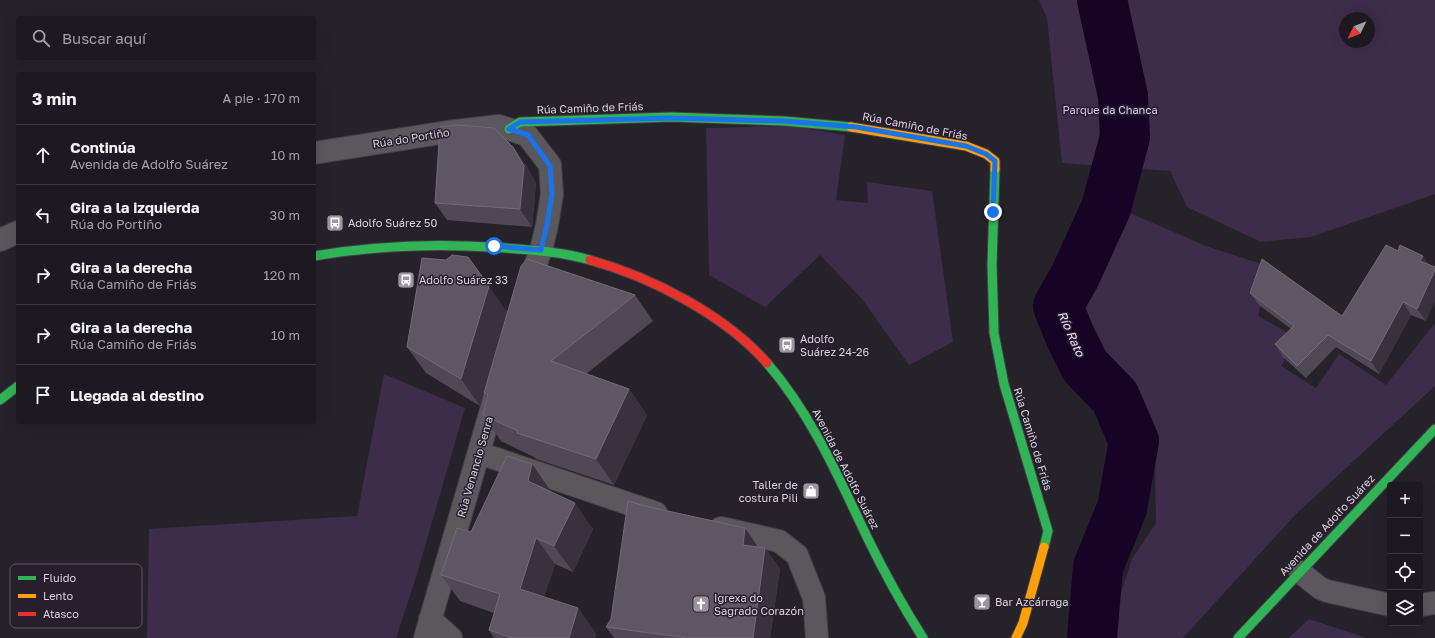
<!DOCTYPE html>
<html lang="es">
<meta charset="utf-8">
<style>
body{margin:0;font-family:"Golos Text",sans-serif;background:#29272d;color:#f1f3f6}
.controls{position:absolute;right:12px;bottom:12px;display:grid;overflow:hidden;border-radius:4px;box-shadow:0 4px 16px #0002}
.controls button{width:36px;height:36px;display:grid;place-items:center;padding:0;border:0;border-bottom:1px solid #3a383e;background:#1c1a20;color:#f1f3f6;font:20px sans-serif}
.compass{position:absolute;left:1339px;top:12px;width:36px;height:36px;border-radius:50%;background:#1c1a20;box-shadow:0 4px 16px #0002;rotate:227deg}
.stop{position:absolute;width:12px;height:12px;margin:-9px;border:3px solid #1a73e8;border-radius:50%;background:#fff}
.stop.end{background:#1a73e8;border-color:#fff;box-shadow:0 1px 4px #0008}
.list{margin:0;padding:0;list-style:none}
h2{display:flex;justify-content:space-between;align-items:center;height:52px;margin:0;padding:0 16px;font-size:17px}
h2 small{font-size:13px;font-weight:400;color:#a0a1a5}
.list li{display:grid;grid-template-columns:26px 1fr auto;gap:12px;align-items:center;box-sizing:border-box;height:60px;padding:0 16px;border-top:1px solid #3a383e}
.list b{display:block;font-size:15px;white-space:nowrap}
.list p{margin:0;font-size:13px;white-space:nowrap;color:#a0a1a5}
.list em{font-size:13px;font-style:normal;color:#a0a1a5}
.icon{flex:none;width:22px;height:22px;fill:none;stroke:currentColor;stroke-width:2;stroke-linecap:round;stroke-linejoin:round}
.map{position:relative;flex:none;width:1435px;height:638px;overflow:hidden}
.search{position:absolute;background:#1c1a20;box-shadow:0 4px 16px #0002;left:16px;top:16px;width:300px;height:44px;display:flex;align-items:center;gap:10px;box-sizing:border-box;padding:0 14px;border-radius:4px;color:#a0a1a5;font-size:15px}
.panel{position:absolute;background:#1c1a20;box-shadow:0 4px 16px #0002;left:16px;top:72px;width:300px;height:352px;border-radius:4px}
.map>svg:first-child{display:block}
.green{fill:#3e2c4b;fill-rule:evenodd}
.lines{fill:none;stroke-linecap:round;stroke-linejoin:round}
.river{stroke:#170325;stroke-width:50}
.street-casing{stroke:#434047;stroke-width:24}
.fast-casing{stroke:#434047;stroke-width:11}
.slow-casing{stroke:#434047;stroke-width:11}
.jam-casing{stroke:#434047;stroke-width:11}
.street{stroke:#5a575d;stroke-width:22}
.fast{stroke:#30b455;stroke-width:9}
.slow{stroke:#ff9f0a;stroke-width:9}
.jam{stroke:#e5322d;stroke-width:9}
.wall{fill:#504856}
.shaded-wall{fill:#39323e}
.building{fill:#5f5665;stroke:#726a78}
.route{stroke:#1a73e8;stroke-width:5}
.labels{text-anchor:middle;stroke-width:3;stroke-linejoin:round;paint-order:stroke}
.street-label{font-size:11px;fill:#d9d3de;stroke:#271e2e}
.park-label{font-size:11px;fill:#dfc1f4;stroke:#271e2e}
.poi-label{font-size:11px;fill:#d9d3de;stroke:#271e2e;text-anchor:start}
.water-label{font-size:12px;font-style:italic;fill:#efdbfe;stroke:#271e2e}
.key{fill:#271e2e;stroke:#5c5463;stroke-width:1}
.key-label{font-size:11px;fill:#d9d3de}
</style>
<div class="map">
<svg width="1435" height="638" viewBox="0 0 1435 638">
<rect width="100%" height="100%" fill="#26222a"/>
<g class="green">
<path d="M1039,0H1435V194L1311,237L1261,242L1187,207L1170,171L1062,163L1047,18ZM1345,18H1369V42H1345Z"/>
<polygon points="790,126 845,135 836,200 868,203 867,182 932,191 953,342 909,365 862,299 820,255 765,307 709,275 706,128"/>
<polygon points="1123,210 1206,246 1271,267 1258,316 1299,339 1281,366 1316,388 1339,354 1386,385 1435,323 1435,386 1296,514 1183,638 1106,638 1132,559 1156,523 1155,459 1105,378 1079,340 1068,306 1088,270 1114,233"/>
<polygon points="384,374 465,408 417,574 396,638 147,638 149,529 357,516"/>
<polygon points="1309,619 1367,638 1289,638"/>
</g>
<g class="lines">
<polyline class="river" points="1092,638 1098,567 1122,508 1134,441 1115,397 1085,366 1070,336 1058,306 1075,276 1106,208 1125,137 1123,96 1102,0"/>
<g class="street-casing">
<g id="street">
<polyline points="314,153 447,132 499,126 527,135 550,165 552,194 547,225 541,250 534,269"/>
<polyline points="0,240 18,232"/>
<polyline points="479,453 656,513"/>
<polyline points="721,528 779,541 797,555 814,598 817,638"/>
<polyline points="1300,572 1320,588 1327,591 1390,605"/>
<polyline points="1420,605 1435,603"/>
<polyline points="430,619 451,638"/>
<polyline points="425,638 496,393"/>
</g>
</g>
<g class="fast-casing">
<g id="fast">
<polyline points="509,129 520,122 671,117 784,121 851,127"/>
<polyline points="995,169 992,265 994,333 1004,384 1048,531 1044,547"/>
<path d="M314,256C378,245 441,243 506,248C534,250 562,252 590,260"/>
<path d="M767,363C811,414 838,476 867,537C884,572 902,605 923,638"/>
<polyline points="0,400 18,386"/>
<polyline points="1238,638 1435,429"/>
</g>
</g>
<g class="slow-casing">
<g id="slow">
<polyline points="851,127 966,146 986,154 995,161 995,169"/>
<polyline points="1016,638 1023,623 1044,547"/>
</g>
</g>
<g class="jam-casing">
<path id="jam" d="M590,260C651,277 725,315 767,363"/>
</g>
<use href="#street" class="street"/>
<use href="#fast" class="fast"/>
<use href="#slow" class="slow"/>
<use href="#jam" class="jam"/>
</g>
<g class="wall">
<polygon points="513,147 525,164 536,183 532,227 447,220 435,203"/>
<polygon points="1386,245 1426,321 1411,315 1379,374 1336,347 1306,378 1283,357 1275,344 1291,329 1259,305 1250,293 1342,316"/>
<polygon points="446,260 507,312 480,406 426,373 407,347"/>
<polygon points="635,295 653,321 586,374 629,389 647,415 614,485 536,459 534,457 501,441 483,415 487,398 484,393"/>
<polygon points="532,464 550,490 550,492 593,529 573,572 555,564 544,597 578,608 596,634 595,638 494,638 489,630 494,613 460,601 441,575 471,532"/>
<polygon points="645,506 745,528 758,547 765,548 780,569 770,638 614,638 606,627 611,619"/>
</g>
<g class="shaded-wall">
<polygon points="513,147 525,164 536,183 532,227 520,209"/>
<polygon points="1423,256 1431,268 1420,261"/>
<polygon points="1435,270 1435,301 1426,321 1417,309"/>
<polygon points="489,286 507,312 480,406 461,379"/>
<polygon points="1403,302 1411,315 1379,374 1371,361"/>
<polygon points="629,389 647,415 614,485 596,459"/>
<polygon points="532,464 550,490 546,507 528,481"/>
<polygon points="575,503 593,529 573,572 554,546"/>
<polygon points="745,528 760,550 743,545"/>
<polygon points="536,538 555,564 538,615 520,589"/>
<polygon points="765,548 780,569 770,638 753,638"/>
<polygon points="578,608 596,634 595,638 569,638"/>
</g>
<g class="building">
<polygon points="458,125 494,128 513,147 524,166 520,209 435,203 440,127"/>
<polygon points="1386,245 1398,251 1400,245 1423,256 1420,261 1435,267 1435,270 1417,309 1403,302 1371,361 1328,335 1297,366 1275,344 1294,326 1250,293 1262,259 1342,316"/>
<polygon points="452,255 468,257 489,286 461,379 407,347 422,258 446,260"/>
<polygon points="527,259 635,295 551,361 629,389 596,459 517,433 518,431 483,415 488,395 484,393 521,266"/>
<polygon points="507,456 532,464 528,481 575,503 554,546 536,538 520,589 578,608 569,638 513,638 489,630 500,594 441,575 457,528 471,532"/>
<polygon points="628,501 645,506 745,528 743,545 765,548 753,638 687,638 606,627 611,619"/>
</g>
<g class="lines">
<polyline class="route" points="494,246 541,250 547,225 552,194 550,166 528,135 509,129 520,122 670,118 784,121 856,127 966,146 986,154 995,161 993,212"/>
</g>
<defs>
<g id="bus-square" transform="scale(0.9)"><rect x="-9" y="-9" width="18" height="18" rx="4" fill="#9a959f" stroke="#271e2e"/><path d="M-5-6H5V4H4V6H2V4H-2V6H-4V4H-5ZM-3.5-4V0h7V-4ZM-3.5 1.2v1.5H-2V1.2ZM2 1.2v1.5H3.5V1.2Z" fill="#fff"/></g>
<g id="shop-square" transform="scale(0.9)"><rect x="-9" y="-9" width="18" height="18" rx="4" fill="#9a959f" stroke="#271e2e"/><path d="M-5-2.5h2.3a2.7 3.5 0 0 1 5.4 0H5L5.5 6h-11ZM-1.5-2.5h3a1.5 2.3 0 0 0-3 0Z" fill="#fff"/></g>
<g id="bar-square" transform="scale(0.9)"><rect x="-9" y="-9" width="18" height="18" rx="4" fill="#9a959f" stroke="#271e2e"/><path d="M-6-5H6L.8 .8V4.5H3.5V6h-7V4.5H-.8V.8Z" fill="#fff"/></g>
<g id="church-square" transform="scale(0.9)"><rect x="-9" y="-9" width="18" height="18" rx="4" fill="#9a959f" stroke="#271e2e"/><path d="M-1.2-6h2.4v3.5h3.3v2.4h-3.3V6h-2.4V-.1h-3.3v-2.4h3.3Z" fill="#fff"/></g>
</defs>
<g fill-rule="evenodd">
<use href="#bus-square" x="335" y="223"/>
<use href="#bus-square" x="406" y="280"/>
<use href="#bus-square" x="787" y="345"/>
<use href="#shop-square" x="811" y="491"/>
<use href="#bar-square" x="982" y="602"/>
<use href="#church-square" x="701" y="604"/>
</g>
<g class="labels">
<g class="street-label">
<text transform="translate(590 108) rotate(-2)" y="4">Rúa Camiño de Friás</text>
<text transform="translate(915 126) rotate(11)" y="4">Rúa Camiño de Friás</text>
<text transform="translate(411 138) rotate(-9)" y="4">Rúa do Portiño</text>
<text transform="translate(1033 439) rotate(73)" y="4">Rúa Camiño de Friás</text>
<text transform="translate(475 467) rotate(-74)" y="4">Rúa Venancio Senra</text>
<text transform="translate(846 469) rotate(63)" y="4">Avenida de Adolfo Suárez</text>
<text transform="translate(1327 525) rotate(-47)" y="4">Avenida de Adolfo Suárez</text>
</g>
<g class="park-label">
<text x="1110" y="114">Parque da Chanca</text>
</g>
<g class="poi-label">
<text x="348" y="227">Adolfo Suárez 50</text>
<text x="419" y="284">Adolfo Suárez 33</text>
<text x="800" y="343">Adolfo<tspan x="800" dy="13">Suárez 24-26</tspan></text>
<text x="798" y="489" text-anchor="end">Taller de<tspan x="798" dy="13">costura Pili</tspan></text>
<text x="714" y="602">Igrexa do<tspan x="714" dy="13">Sagrado Corazón</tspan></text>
<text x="995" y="606">Bar Azcárraga</text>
</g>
<g class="water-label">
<text transform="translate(1071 334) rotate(66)" y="4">Río Rato</text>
</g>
</g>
<rect x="10" y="564" width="132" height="64" rx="6" class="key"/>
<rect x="18" y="576" width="18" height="4" fill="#30b455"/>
<rect x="18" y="594" width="18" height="4" fill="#ff9f0a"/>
<rect x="18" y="612" width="18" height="4" fill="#e5322d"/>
<g class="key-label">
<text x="43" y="582">Fluido</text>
<text x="43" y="600">Lento</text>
<text x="43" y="618">Atasco</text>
</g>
</svg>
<div class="controls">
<button>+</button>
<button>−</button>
<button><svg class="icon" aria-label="locate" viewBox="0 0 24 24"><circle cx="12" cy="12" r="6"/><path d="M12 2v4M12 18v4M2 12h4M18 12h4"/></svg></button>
<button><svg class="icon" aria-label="layers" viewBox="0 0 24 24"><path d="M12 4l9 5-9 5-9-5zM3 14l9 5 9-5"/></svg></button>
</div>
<svg class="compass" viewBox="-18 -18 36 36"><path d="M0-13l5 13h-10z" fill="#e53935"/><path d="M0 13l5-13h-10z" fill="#a0a1a5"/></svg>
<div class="stop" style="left:494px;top:246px"></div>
<div class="stop end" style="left:993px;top:212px"></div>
<div class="search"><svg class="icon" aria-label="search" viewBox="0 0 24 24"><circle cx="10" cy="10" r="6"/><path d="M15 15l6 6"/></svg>Buscar aquí</div>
<section class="panel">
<h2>3 min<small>A pie · 170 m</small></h2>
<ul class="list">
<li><svg class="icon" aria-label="ahead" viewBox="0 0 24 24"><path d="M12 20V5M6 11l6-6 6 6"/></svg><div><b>Continúa</b><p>Avenida de Adolfo Suárez</p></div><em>10 m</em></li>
<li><svg class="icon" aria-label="left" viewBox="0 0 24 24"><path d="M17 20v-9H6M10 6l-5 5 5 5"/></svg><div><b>Gira a la izquierda</b><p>Rúa do Portiño</p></div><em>30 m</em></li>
<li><svg class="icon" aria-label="right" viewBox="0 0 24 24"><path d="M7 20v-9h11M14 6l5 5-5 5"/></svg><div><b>Gira a la derecha</b><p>Rúa Camiño de Friás</p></div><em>120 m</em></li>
<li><svg class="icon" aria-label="right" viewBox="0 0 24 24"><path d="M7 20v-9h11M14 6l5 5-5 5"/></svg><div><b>Gira a la derecha</b><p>Rúa Camiño de Friás</p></div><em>10 m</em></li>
<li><svg class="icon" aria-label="arrive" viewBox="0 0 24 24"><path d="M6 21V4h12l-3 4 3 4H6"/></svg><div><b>Llegada al destino</b></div></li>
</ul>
</section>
</div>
